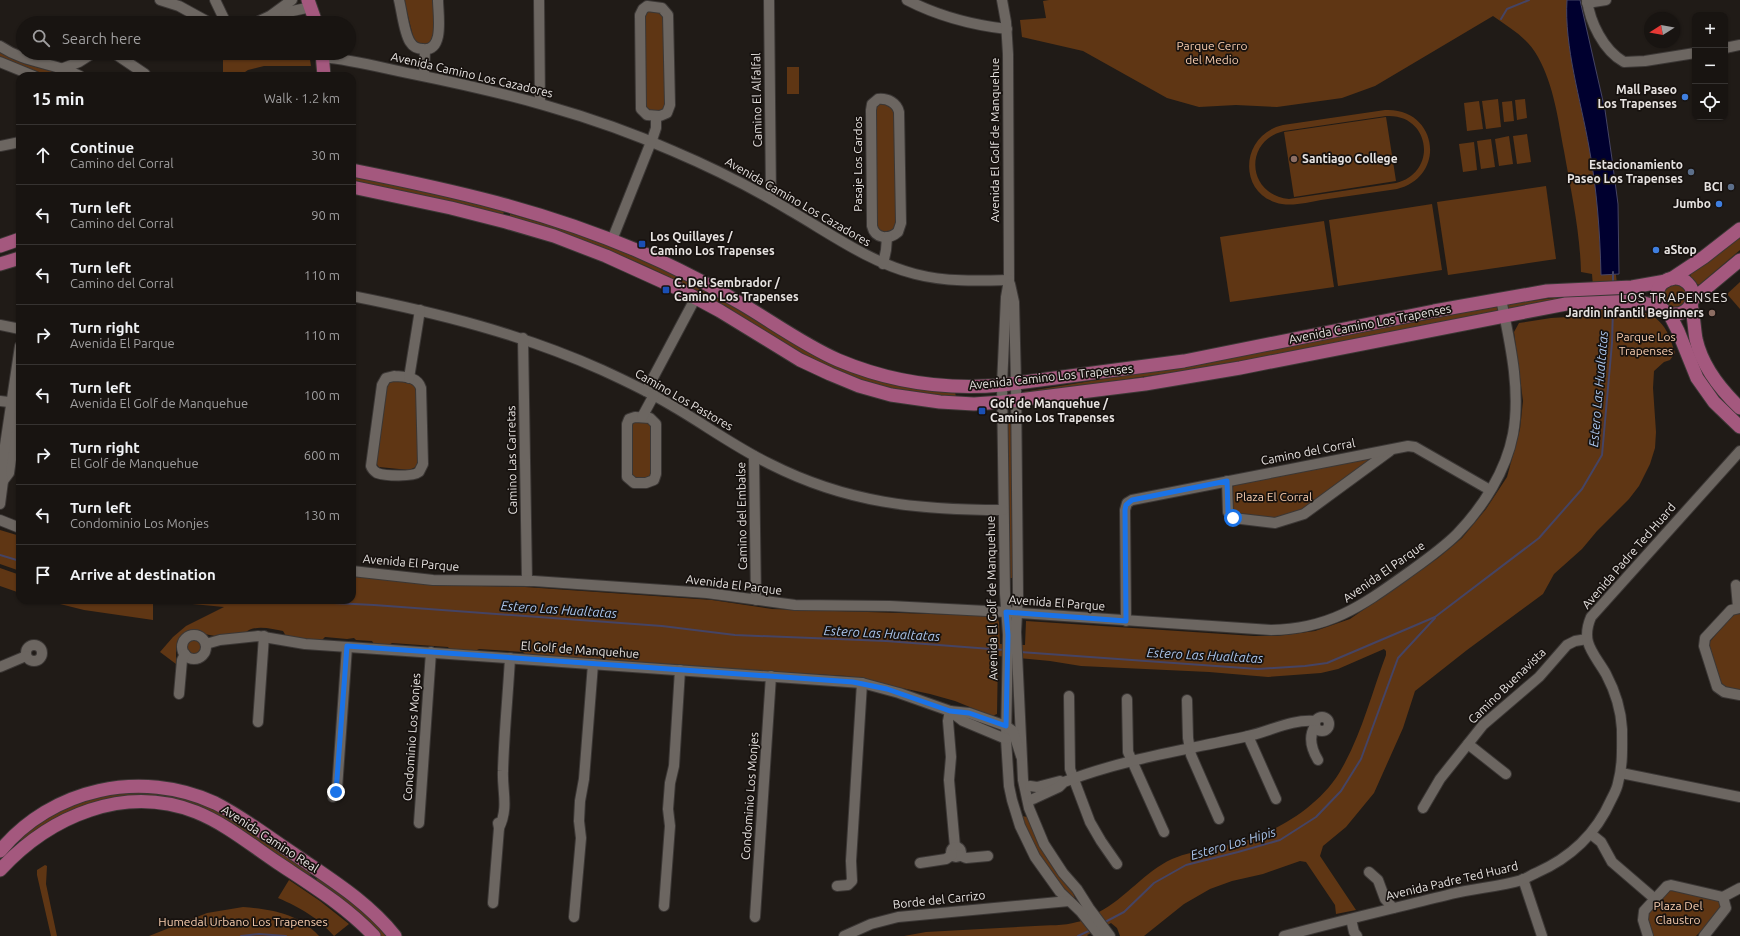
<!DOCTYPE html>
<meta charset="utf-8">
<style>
body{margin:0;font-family:Ubuntu,sans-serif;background:#25211f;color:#f1f3f6}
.controls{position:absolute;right:12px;top:12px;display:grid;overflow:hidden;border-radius:8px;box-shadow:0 1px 3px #0004}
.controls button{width:36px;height:36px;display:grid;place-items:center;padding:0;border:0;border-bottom:1px solid #363331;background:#181411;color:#f1f3f6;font:20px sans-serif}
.compass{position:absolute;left:1644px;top:12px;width:36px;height:36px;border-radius:50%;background:#181411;box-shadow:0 1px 3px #0004;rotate:259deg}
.stop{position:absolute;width:12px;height:12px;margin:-9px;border:3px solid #1a73e8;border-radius:50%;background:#fff}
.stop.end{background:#1a73e8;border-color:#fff;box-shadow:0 1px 4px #0008}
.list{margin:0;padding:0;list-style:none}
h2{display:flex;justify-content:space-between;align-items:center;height:52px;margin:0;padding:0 16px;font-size:17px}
h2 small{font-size:13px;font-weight:400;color:#9f9e9f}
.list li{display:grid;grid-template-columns:26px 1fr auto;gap:12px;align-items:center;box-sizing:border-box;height:60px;padding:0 16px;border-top:1px solid #363331}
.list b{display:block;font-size:15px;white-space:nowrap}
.list p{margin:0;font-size:13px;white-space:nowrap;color:#9f9e9f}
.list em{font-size:13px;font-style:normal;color:#9f9e9f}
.icon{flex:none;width:22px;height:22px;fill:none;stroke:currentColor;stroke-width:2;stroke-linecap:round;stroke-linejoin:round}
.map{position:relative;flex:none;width:1740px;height:936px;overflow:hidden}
.search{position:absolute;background:#181411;box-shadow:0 1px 3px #0004;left:16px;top:16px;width:340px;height:44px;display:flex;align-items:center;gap:10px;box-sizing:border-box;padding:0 14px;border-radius:22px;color:#9f9e9f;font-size:15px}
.panel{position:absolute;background:#181411;box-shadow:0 1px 3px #0004;left:16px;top:72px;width:340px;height:532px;border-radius:12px}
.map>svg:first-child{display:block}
.green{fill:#5f3614;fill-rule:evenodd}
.water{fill:#00002f;stroke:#454464}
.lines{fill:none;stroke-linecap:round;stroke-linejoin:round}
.stream{stroke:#454464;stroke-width:2}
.minor-casing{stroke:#3b3735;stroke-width:12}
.major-casing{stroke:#3b3735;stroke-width:15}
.minor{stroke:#6c6661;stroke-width:10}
.major{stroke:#a4587e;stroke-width:13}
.route{stroke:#1a73e8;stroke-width:5}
.shop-dot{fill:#3f7fe0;stroke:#17120f;stroke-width:1.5}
.education-dot{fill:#8d6e63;stroke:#17120f;stroke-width:1.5}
.service-dot{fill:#5c6f8a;stroke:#17120f;stroke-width:1.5}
.transit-dot{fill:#1a4fb4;stroke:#17120f;stroke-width:1.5}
.labels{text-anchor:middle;stroke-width:3.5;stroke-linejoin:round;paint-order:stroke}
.park-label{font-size:12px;fill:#f7ccae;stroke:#17120f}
.street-label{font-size:12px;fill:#e7e3e1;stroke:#17120f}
.poi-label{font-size:12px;font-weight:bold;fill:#e7e3e1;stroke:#17120f;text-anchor:end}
.neighbourhood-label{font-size:13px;letter-spacing:1px;fill:#e7e3e1;stroke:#17120f}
.water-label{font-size:13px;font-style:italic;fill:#aac5ec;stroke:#17120f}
</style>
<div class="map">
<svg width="1740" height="936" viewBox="0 0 1740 936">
<rect width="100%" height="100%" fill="#201b17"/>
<g class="green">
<polygon points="404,0 433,0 434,40 433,44 419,44 414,40"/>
<path d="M1049,0H1571L1615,267L1621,318L1627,309C1658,312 1667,325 1675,353L1670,360L1664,362L1654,371L1653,388L1656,432L1655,448L1650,464L1639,486L1629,499L1597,531L1582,549L1554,574L1543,594L1467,650L1415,691L1403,728L1374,793L1346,827L1323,846L1320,856L1356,910L1336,914L1335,905L1306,862L1300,861L1263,874L1232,881L1210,889L1184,904L1144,936H1120L1117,928L1111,923L1087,935L1088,936H904L926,932C962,930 999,928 1035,926C1048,925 1064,926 1077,922C1084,921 1092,915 1099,912C1126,898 1144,872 1172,859C1198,848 1228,848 1254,838C1289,824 1324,801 1342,768C1362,733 1372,692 1386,655V651L1384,649L1338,669L1321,673L1268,677L1209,672L1081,666L1050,661L998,656L997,714L992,716L955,701L930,694L846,676L609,662L526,655L523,652L479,649L475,651L450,650L448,647L392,643L389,645L374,644L372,641L356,640L354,638L347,639L325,637L321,641L286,636L283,631C272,629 254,624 245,633L215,636L194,632L186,634L176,648V664L160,652L173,637L186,626L224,607L150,600H352V576L442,585L525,587L712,600L772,609L996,616L999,622L1000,644L1025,645L1026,621L1254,636H1277L1315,631L1350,619L1438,558L1462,538L1486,509L1507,477L1520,429L1523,401L1514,332L1519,323L1551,318L1585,316L1595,312L1592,274L1581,272C1580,231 1571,191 1564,151C1558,119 1554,86 1538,57C1528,38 1510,28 1493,16L1375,86L1342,98L1277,107L1236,105L1199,107L1167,98L1083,51L1022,37L1020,20L1046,18L1043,1Z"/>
<path d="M646,11H660L664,16C664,32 669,101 663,111L649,112L645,108L644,14Z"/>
<path d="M0,51L25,64L69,76C42,76 24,67 0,57Z"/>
<polygon points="223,53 309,53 311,66 264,66 248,70 239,76 223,76"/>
<rect x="787" y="67" width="12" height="27"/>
<polygon points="1498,99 1501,127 1486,129 1482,101"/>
<polygon points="1525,99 1527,118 1517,120 1515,100"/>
<polygon points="1479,101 1483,129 1467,131 1464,103"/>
<polygon points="1512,101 1514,121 1504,122 1502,102"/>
<polygon points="883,103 894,109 897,226 896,230 884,233 880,232 876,226 874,111 877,104"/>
<path d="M1385,110C1437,107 1448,176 1397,189C1372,193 1347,196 1321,200C1309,202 1295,206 1282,204C1237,196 1239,135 1283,125ZM1386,116C1430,113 1439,172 1396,183L1289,199C1247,195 1243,141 1284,131Z"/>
<polygon points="1386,117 1396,181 1294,197 1284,132"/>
<polygon points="1527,134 1531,162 1517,164 1513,136"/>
<polygon points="1509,136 1513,164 1499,166 1495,139"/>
<polygon points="1491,139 1495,167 1481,169 1477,141"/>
<polygon points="1474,142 1477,170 1463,172 1459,144"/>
<polygon points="352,176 439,194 504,211 503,215 444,200 352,181"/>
<polygon points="1546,186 1556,259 1448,275 1437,202"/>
<polygon points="1432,204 1442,270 1338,286 1329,220"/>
<path d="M510,214L552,226L566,229L652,263L714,295L798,345L955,392L956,397L953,398C925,394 896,392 870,383C801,360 743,315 679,282C625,254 568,235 510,216Z"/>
<polygon points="1324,221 1334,287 1230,302 1220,237"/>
<polygon points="1740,236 1740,250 1699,285 1697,284 1690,277 1691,273"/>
<polygon points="1740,282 1740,309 1727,294"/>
<circle cx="1675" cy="296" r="11"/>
<polygon points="1563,297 1536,304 1217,366 1023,394 1023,392 1215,361 1514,303"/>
<polygon points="392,380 415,384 417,389 418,466 409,470 379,467 375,462 387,383"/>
<polygon points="1012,414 1013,578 1010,578 1006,415"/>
<polygon points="633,421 649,421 652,425 652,475 649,479 635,480 631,476 631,423"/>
<path d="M1371,458V460C1347,477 1309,513 1280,517C1266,519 1251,517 1237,516L1232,511L1231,489L1236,483Z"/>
<polygon points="0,530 20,536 20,571 0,564"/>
<polygon points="0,568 20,575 20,593 0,586"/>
<polygon points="44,600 121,600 153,604 153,620 84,610"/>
<polygon points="1740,613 1740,691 1728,689 1720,682 1708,644 1733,614"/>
<circle cx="195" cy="647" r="9"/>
<polygon points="120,791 177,794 224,813 311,873 309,877 219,818 131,797 23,841 21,842 20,837 51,814 74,803"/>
<polygon points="1021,816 1028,817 1071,888 1075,898 1067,895 1037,852"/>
<polygon points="45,865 47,866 46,884 57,936 51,936 37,875 37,870"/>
<polygon points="318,876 337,888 390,936 380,936 316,881"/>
<path d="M289,880L320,901L349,924L334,936C317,917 301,908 278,898Z"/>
<path d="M1671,889L1719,898L1722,902C1718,916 1706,926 1696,936H1652L1646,918L1647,914L1668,891Z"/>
<path d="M243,907C272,909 299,914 319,936H149L207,913Z"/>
</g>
<path class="water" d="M1567,0H1580L1605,110L1612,159L1618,204L1619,274L1601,275C1600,232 1597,190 1589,147C1581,101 1564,46 1567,0Z"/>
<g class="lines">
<g class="stream">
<polyline points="1501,19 1507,9 1529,0"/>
<polyline points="1613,283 1613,272"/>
<polyline points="0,555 20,561"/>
<polyline points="273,600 374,605 662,626 735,635 886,641 1004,650"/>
<polyline points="1020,652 1258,669 1305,666 1327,663 1435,617 1539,538 1582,489 1602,455 1612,343 1613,308"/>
<polyline points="1105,922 1124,912 1154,883 1186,865 1238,852 1280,840 1316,817 1341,791 1361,759 1398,658 1435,618"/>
<polyline points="241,936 259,934 286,936"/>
<polyline points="1078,936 1091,930"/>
</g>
<g class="minor-casing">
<g id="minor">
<polyline points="160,0 179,6 210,23"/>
<polyline points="215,0 226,23"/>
<path d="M399,0C402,12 404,33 410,42C413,47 418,49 423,49C445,52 438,14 438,0"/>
<polyline points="539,0 540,103"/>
<polyline points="769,0 771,199"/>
<path d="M907,0C938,16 972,25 1007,29"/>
<polyline points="1002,0 1006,22 1008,54 1009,280 1006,297 1002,385 1005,594 1008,635 1006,739 1009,786 1012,800 1020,826 1035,857 1060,892 1081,912 1100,936"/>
<path d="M1587,0C1590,22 1603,50 1624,62L1645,61L1695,53"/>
<polyline points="1587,3 1606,0"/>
<polygon points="647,6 662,8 668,15 670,105 667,113 660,116 647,115 641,109 640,15 643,9"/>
<polyline points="274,15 311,7"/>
<polyline points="255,23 270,16 292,0"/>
<path d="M0,46C26,64 54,62 80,76"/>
<polyline points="1725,48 1740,45"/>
<polyline points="114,53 145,74"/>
<path d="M323,57C353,60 383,68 413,74C502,92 590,114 673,151C713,168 753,188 791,211C831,234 869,262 915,274C946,282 977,281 1009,280"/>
<polyline points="0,62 34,76"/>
<polyline points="61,69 79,62 93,53"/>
<polyline points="424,76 425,50"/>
<path d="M878,99C888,98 897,103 899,112L901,223L898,232C889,240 875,239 872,226L871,110L872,104Z"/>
<polyline points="0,146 20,142"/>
<polyline points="612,240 653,137 656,128 656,116"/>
<polyline points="883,264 886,250 887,237"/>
<polyline points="1010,284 1014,302 1016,383 1018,595 1016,632 1023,780 1029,808 1044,844 1063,873 1077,889 1089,908 1110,936"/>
<path d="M352,296C438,313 522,334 602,370C626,381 649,392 671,405C704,424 735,447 770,464C847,503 918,510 1003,510"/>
<polyline points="0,325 20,329"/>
<polyline points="523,338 527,581"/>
<path d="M394,376C405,377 417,376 421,388L423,464L419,472C413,477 385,476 377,473C374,471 372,469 371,466L382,385L386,378Z"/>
<polyline points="409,378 420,310"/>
<polyline points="646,391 696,297"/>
<polyline points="0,401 17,403"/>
<polygon points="635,417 650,418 656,424 656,474 654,480 646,483 634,483 627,477 627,424 629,419"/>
<polyline points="642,417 654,395"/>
<polyline points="754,456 756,600"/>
<polyline points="3,481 9,473 20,399"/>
<polyline points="1227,481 1228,512 1233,518 1275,523 1304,514 1390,451"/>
<polyline points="0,504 3,481 1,472 20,346"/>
<polyline points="0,520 20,528"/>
<path d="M352,571L433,580L534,581L707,593L795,605L890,606L1006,612L1271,630C1329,629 1360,607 1405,575C1423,562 1442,549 1457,534C1483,507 1506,471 1513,434C1521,390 1510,343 1501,299"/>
<polyline points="1736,585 1738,607"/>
<polyline points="1740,608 1731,610 1705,638 1704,646 1717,687 1724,692 1740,695"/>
<polyline points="1126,621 1125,510 1127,503 1132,500 1408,446 1415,447 1490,490"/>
<circle cx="194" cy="647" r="12"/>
<polyline points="206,644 220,640 258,636 305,644 862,683 899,693 950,711 969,713 1006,726 1013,731 1021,756"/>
<circle cx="34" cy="653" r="8"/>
<polyline points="0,667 26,656"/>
<polyline points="179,694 182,660 185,654"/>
<polyline points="1069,696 1070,769 1090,822 1101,841 1117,864"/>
<polyline points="1127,699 1128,752 1164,832"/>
<polyline points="1187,700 1188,738 1191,755 1219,819"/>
<polyline points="950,711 948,721 951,757 949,780 955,847"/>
<polyline points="950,711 963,721 1006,739"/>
<circle cx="1322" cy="724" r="7"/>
<polyline points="258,722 264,636"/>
<path d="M1315,726C1308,737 1312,750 1318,760"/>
<polyline points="1248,736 1276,799"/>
<polyline points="1468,744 1506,774"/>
<polyline points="1621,773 1740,797"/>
<polyline points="1030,786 1037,787 1060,781"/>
<polyline points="333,797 337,789 347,647"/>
<path d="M1033,799L1059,787L1064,782C1124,759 1185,750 1248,736C1271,731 1291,719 1315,721"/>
<polyline points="1423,808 1440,779 1483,725 1539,677 1567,645 1575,641 1587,639"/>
<polyline points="419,823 431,652"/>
<path d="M499,828C509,807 502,791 503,771C504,733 508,695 510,658"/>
<polyline points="1591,834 1601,842 1612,862 1655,899"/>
<circle cx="956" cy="852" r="5"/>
<polyline points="959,855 966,858 988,856"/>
<polyline points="920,863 946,859 952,855"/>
<polyline points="1369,872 1378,880 1385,899 1393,908"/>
<polyline points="1523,879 1542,936"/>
<polyline points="837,886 848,885 852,881 851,861 862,683"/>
<polyline points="1723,897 1740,888"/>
<polyline points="493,903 499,828 498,823"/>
<polyline points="664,906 670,826 668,809 670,783 674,766 680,670"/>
<polyline points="574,917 581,838 579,821 580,801 584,779 593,664"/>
<polyline points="755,917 771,676"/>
<polyline points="1351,919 1354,932 1357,936"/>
<polyline points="844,936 871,924 898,917 1069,901"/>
<path d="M1284,936C1339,921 1395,908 1451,894C1474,888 1499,887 1522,880C1527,878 1531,875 1536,873C1570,858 1596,834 1611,800C1614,794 1617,789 1618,783C1623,765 1622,748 1622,729C1621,710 1615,691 1606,674C1594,653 1580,643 1591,617L1740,451"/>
<polyline points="1648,936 1643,920 1644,911 1667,886 1671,885 1723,897 1726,908 1704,936"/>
</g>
</g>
<g class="major-casing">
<g id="major">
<polyline points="308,0 316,23"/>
<polyline points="322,53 324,76"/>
<path d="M352,170C452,190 542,210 636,250C673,266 708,284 742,304C774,323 804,345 838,360C890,382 946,390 1002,385L1184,361L1434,311L1547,291L1632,287L1666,281"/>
<polyline points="352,187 451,208 506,222 554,236 606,256 681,290 720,311 800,360 830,374 859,386 891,395 940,402 974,404 1002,402 1145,384 1240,368 1566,304 1637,301 1661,308"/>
<polyline points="0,246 20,239"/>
<polyline points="0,264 20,258"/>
<circle cx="1675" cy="296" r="18"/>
<polyline points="1671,279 1704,257 1740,229"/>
<polyline points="1692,300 1740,260"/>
<path d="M1691,305C1694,316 1694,327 1696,339C1702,366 1720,389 1740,408"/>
<polyline points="1669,313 1678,331 1697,378 1714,402 1740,427"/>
<path d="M0,851C52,788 141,769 215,803C243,817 268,837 294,854C330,879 367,901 395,936"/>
<path d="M0,870C50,816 124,784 196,812C226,824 251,845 278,863C311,885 346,906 374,936"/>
</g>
</g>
<use href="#minor" class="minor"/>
<use href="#major" class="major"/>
</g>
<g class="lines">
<polyline class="route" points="336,792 347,646 853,682 887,689 950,711 969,713 1006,726 1008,635 1006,612 1126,621 1125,510 1126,505 1132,500 1227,481 1228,512 1233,518"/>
</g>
<g class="shop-dot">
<circle cx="1685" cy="97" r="4"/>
<circle cx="1719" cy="204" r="4"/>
<circle cx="1656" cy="250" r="4"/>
</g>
<g class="education-dot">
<circle cx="1294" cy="159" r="4"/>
<circle cx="1712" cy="313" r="4"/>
</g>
<g class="service-dot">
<circle cx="1691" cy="172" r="4"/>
<circle cx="1731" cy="187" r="4"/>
</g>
<g class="transit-dot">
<rect x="638" y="240" width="8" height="8" rx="2"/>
<rect x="662" y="286" width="8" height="8" rx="2"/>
<rect x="978" y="407" width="8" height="8" rx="2"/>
</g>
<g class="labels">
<g class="park-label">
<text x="1212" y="50">Parque Cerro<tspan x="1212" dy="14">del Medio</tspan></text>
<text x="1646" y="341">Parque Los<tspan x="1646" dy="14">Trapenses</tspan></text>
<text x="1274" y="501">Plaza El Corral</text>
<text x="1678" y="910">Plaza Del<tspan x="1678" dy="14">Claustro</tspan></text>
<text x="243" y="926">Humedal Urbano Los Trapenses</text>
</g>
<g class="street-label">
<text transform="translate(472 75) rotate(13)" y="4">Avenida Camino Los Cazadores</text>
<text transform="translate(757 100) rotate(-91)" y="4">Camino El Alfalfal</text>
<text transform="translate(995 140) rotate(-90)" y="4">Avenida El Golf de Manquehue</text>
<text transform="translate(858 164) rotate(-90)" y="4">Pasaje Los Cardos</text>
<text transform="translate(798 202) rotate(30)" y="4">Avenida Camino Los Cazadores</text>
<text transform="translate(1370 324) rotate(-11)" y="4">Avenida Camino Los Trapenses</text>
<text transform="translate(1051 377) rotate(-6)" y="4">Avenida Camino Los Trapenses</text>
<text transform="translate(684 400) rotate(30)" y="4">Camino Los Pastores</text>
<text transform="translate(1308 452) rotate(-11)" y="4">Camino del Corral</text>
<text transform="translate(512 460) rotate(-91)" y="4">Camino Las Carretas</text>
<text transform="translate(742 516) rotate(-91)" y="4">Camino del Embalse</text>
<text transform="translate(1629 556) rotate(-49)" y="4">Avenida Padre Ted Huard</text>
<text transform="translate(411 563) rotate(5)" y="4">Avenida El Parque</text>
<text transform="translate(1384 572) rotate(-35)" y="4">Avenida El Parque</text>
<text transform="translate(734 585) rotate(7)" y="4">Avenida El Parque</text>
<text transform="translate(992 598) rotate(-91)" y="4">Avenida El Golf de Manquehue</text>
<text transform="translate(1057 603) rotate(4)" y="4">Avenida El Parque</text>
<text transform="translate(580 650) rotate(4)" y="4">El Golf de Manquehue</text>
<text transform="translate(1507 686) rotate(-44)" y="4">Camino Buenavista</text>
<text transform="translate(412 737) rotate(-86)" y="4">Condominio Los Monjes</text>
<text transform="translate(750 796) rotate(-86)" y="4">Condominio Los Monjes</text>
<text transform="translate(270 839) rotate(33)" y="4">Avenida Camino Real</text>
<text transform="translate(1452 881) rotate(-13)" y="4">Avenida Padre Ted Huard</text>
<text transform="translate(939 900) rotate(-6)" y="4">Borde del Carrizo</text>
</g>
<g class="poi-label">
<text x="1677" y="94">Mall Paseo<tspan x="1677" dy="14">Los Trapenses</tspan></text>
<text x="1302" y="163" text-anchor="start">Santiago College</text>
<text x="1683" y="169">Estacionamiento<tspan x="1683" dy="14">Paseo Los Trapenses</tspan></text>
<text x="1723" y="191">BCI</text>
<text x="1711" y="208">Jumbo</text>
<text x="650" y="241" text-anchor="start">Los Quillayes /<tspan x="650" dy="14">Camino Los Trapenses</tspan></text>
<text x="1664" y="254" text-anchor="start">aStop</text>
<text x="674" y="287" text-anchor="start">C. Del Sembrador /<tspan x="674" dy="14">Camino Los Trapenses</tspan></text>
<text x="1704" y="317">Jardin infantil Beginners</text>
<text x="990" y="408" text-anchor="start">Golf de Manquehue /<tspan x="990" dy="14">Camino Los Trapenses</tspan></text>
</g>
<g class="neighbourhood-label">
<text x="1674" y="302">LOS TRAPENSES</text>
</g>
<g class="water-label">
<text transform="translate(1598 389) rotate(-85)" y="5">Estero Las Hualtatas</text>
<text transform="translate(559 609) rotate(4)" y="5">Estero Las Hualtatas</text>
<text transform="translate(882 633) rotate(3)" y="5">Estero Las Hualtatas</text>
<text transform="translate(1205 655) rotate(3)" y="5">Estero Las Hualtatas</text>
<text transform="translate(1233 843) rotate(-16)" y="5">Estero Los Hipis</text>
</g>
</g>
</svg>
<div class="controls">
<button>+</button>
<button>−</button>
<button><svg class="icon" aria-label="locate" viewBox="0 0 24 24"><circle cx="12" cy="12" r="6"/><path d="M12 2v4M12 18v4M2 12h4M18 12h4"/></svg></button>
</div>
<svg class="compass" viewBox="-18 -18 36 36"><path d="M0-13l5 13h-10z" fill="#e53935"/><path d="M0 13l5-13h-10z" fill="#9f9e9f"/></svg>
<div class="stop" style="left:1233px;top:518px"></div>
<div class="stop end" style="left:336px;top:792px"></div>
<div class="search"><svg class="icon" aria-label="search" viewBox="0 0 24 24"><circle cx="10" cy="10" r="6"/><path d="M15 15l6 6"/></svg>Search here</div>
<section class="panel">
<h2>15 min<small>Walk · 1.2 km</small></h2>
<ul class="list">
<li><svg class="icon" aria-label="ahead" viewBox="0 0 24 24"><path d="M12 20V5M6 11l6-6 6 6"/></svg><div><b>Continue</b><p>Camino del Corral</p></div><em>30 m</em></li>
<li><svg class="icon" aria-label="left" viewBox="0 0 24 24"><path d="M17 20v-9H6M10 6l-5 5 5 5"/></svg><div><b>Turn left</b><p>Camino del Corral</p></div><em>90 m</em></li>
<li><svg class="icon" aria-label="left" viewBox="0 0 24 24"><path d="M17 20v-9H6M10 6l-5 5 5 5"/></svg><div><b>Turn left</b><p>Camino del Corral</p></div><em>110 m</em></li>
<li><svg class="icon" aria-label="right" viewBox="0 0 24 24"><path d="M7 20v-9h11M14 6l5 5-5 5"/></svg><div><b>Turn right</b><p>Avenida El Parque</p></div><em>110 m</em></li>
<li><svg class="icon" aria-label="left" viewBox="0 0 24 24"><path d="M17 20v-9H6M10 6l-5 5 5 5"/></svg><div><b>Turn left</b><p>Avenida El Golf de Manquehue</p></div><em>100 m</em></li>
<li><svg class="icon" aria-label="right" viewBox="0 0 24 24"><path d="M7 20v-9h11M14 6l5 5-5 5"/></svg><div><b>Turn right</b><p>El Golf de Manquehue</p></div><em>600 m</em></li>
<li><svg class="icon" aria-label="left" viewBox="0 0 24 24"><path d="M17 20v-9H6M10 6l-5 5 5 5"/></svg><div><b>Turn left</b><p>Condominio Los Monjes</p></div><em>130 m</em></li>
<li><svg class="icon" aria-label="arrive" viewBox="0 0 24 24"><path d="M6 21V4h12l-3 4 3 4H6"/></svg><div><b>Arrive at destination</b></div></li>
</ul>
</section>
</div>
